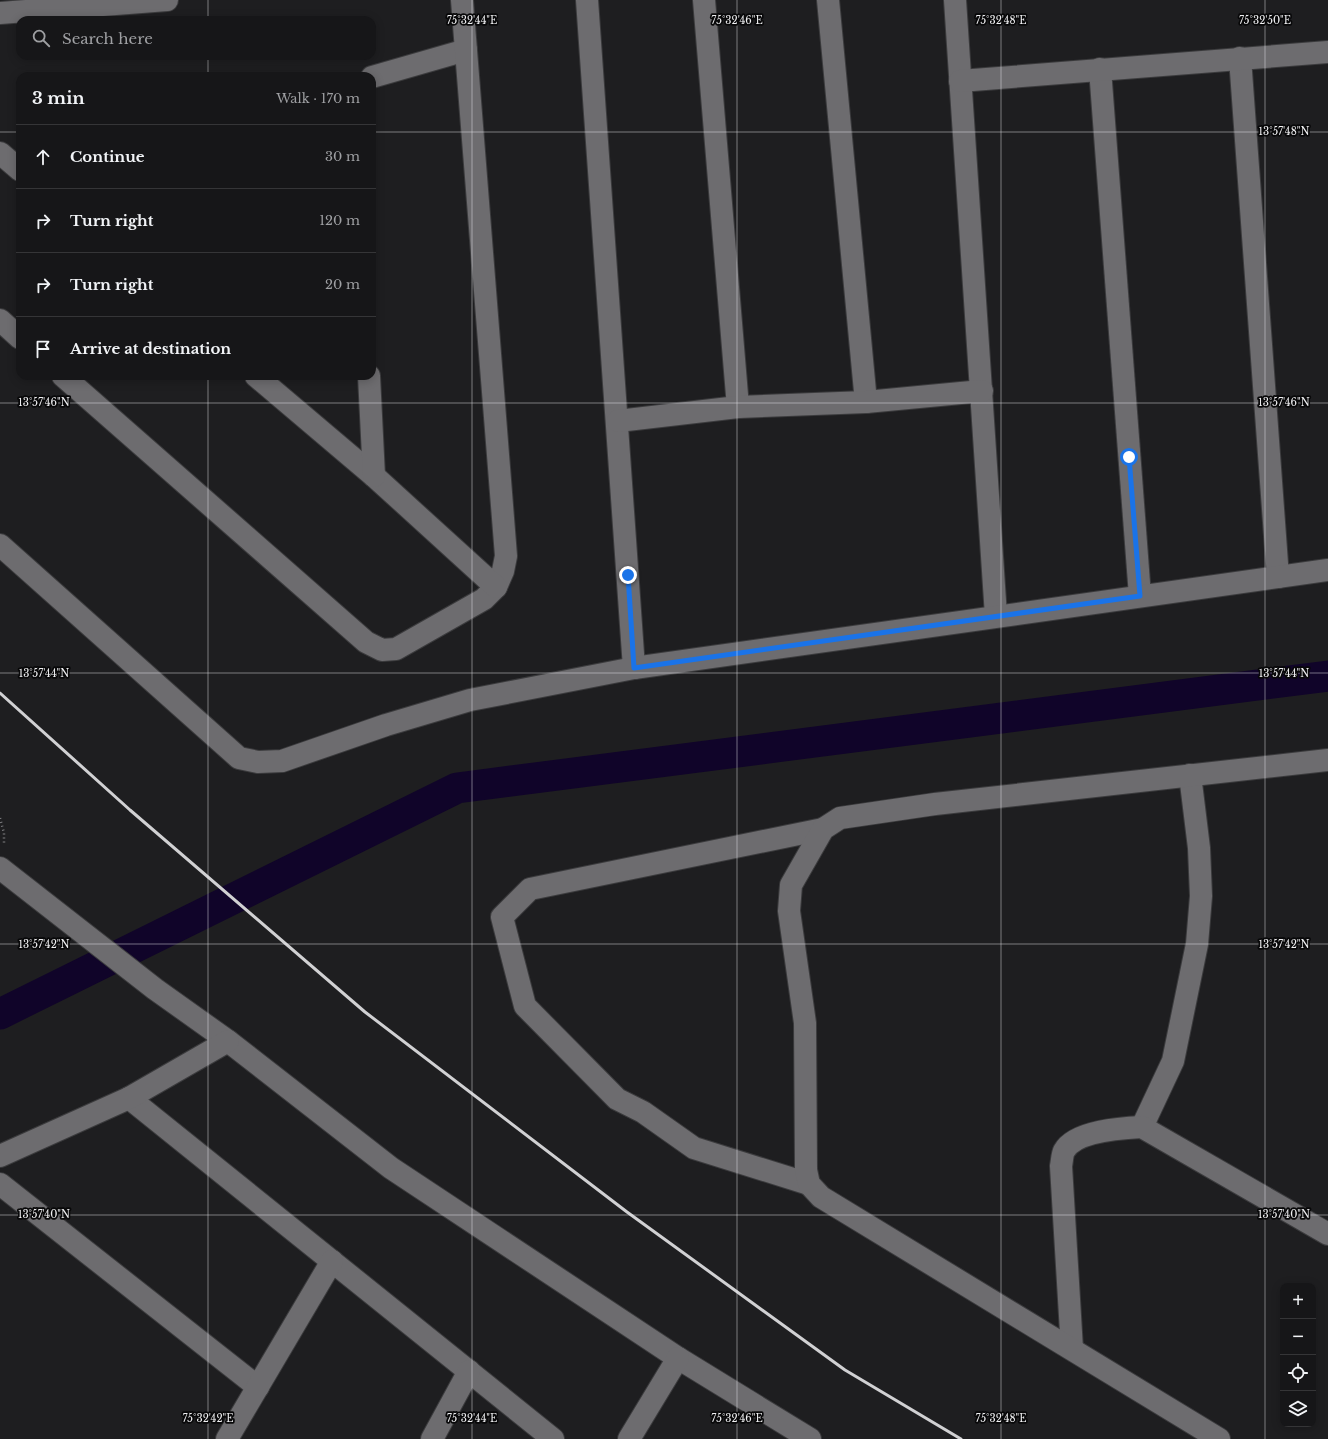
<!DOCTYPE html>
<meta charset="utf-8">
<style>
body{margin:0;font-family:"Libre Baskerville",serif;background:#232325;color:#f1f3f6}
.controls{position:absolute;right:12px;bottom:12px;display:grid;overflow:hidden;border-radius:8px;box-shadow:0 2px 10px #0003}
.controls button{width:36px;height:36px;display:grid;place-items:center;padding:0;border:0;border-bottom:1px solid #353537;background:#161618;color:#f1f3f6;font:20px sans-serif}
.stop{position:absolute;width:12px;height:12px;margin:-9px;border:3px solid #1a73e8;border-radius:50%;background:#fff}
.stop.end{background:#1a73e8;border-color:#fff;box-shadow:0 1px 4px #0008}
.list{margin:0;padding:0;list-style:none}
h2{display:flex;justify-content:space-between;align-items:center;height:52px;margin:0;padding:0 16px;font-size:17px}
h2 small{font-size:13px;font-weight:400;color:#9e9fa2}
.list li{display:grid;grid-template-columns:26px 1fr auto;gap:12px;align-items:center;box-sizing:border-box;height:64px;padding:0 16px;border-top:1px solid #353537}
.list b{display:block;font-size:15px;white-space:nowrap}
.list em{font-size:13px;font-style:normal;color:#9e9fa2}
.icon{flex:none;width:22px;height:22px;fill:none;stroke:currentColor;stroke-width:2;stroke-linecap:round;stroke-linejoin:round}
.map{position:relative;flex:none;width:1328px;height:1439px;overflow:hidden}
.search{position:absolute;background:#161618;box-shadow:0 2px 10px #0003;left:16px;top:16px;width:360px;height:44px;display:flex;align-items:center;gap:10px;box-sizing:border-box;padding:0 14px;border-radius:12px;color:#9e9fa2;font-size:15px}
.panel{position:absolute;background:#161618;box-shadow:0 2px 10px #0003;left:16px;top:72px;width:360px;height:308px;border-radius:12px}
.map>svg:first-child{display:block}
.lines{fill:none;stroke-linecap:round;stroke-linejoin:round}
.canal{stroke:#100429;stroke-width:31}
.street-casing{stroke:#3b3b3d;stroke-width:24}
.path{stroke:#7e7e80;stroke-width:2.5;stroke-dasharray:1 3;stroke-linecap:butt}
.street{stroke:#6d6c6f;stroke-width:22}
.rail{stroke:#d1d1d3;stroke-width:3}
.route{stroke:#1a73e8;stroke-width:5}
.ticks{fill:none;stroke:#f1f1f3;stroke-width:1;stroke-opacity:0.45}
.ticks-label{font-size:10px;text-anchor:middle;fill:#f1f1f3;stroke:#080809;stroke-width:3.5;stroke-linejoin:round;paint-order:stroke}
</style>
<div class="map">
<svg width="1328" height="1439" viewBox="0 0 1328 1439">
<rect width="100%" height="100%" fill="#1e1e20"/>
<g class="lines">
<polyline class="canal" points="0,1014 457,788 1328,676"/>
<g class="street-casing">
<g id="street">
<polyline points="587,0 634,668"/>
<polyline points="704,0 738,407"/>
<polyline points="828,0 866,402"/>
<polyline points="955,0 996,616"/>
<polyline points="0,13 167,0"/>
<polyline points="1240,58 1278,577"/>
<polyline points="1100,69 1140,596"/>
<polyline points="372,77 466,50"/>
<polyline points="960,81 1328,52"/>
<polyline points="0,153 20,170"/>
<polyline points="0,320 20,338"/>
<polyline points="63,376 366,642 382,650 396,649 484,599 496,587 503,571 506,556 462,0"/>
<polyline points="256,376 374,476 496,587"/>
<polyline points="369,376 374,476"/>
<polyline points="618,421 738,407 866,402 982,391"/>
<polyline points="0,545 239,758 258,762 282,761 386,725 470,700 634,668 1328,570"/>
<polyline points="0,868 155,989 228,1041 391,1168 678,1358 810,1439"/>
<polyline points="129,1098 553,1439"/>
<polyline points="1142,1127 1173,1061 1197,944 1201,896 1199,848 1190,775"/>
<polyline points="0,1156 129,1098 228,1041"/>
<polyline points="0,1184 258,1387"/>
<polyline points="809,1184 694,1148 643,1112 617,1099 525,1006 502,917 530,889 823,829"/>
<path d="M1072,1349L1061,1166C1062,1162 1062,1155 1064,1151C1075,1131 1122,1128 1142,1127L1328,1234"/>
<polyline points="227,1439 332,1261"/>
<polyline points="432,1439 469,1371"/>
<polyline points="629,1439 678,1358"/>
<polyline points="1219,1439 821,1197 809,1184 806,1170 805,1023 789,911 791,885 823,829 840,818 935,804 1328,760"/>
</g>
</g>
<polyline class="path" points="0,818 4,833 4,843"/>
<use href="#street" class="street"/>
<polyline class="rail" points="0,693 130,810 365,1012 627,1212 845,1370 961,1439"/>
</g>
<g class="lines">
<polyline class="route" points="628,575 634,668 1140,596 1129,457"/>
</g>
<path class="ticks" d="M208,0V20M472,0V1439M737,0V1439M1001,0V1439M1265,0V1439M208,56V76M0,132H20M372,132H1328M208,376V1439M0,403H1328M0,673H1328M0,944H1328M0,1215H1328"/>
<g class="ticks-label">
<text x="472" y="24">75°32'44"E</text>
<text x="737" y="24">75°32'46"E</text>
<text x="1001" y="24">75°32'48"E</text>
<text x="1265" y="24">75°32'50"E</text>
<text x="1284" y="135">13°57'48"N</text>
<text x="44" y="406">13°57'46"N</text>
<text x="1284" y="406">13°57'46"N</text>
<text x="44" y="677">13°57'44"N</text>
<text x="1284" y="677">13°57'44"N</text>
<text x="44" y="948">13°57'42"N</text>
<text x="1284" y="948">13°57'42"N</text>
<text x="44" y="1218">13°57'40"N</text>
<text x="1284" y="1218">13°57'40"N</text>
<text x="208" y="1422">75°32'42"E</text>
<text x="472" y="1422">75°32'44"E</text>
<text x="737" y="1422">75°32'46"E</text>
<text x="1001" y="1422">75°32'48"E</text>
</g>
</svg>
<div class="controls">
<button>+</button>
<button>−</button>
<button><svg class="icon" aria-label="locate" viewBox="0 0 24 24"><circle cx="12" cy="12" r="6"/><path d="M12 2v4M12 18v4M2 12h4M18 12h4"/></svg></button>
<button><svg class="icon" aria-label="layers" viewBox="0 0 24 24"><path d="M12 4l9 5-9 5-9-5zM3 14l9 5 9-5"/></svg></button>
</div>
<div class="stop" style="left:1129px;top:457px"></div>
<div class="stop end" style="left:628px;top:575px"></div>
<div class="search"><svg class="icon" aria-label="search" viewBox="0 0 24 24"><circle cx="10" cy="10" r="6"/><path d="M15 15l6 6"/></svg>Search here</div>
<section class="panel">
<h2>3 min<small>Walk · 170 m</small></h2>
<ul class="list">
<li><svg class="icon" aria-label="ahead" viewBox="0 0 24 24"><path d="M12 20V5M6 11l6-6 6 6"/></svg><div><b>Continue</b></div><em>30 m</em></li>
<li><svg class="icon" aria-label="right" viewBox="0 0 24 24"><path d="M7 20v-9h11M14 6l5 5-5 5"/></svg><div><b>Turn right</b></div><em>120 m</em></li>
<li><svg class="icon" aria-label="right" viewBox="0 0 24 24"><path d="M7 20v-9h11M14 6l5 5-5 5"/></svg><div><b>Turn right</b></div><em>20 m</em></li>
<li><svg class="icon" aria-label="arrive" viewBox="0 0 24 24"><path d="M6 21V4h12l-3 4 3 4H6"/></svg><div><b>Arrive at destination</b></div></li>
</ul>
</section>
</div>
